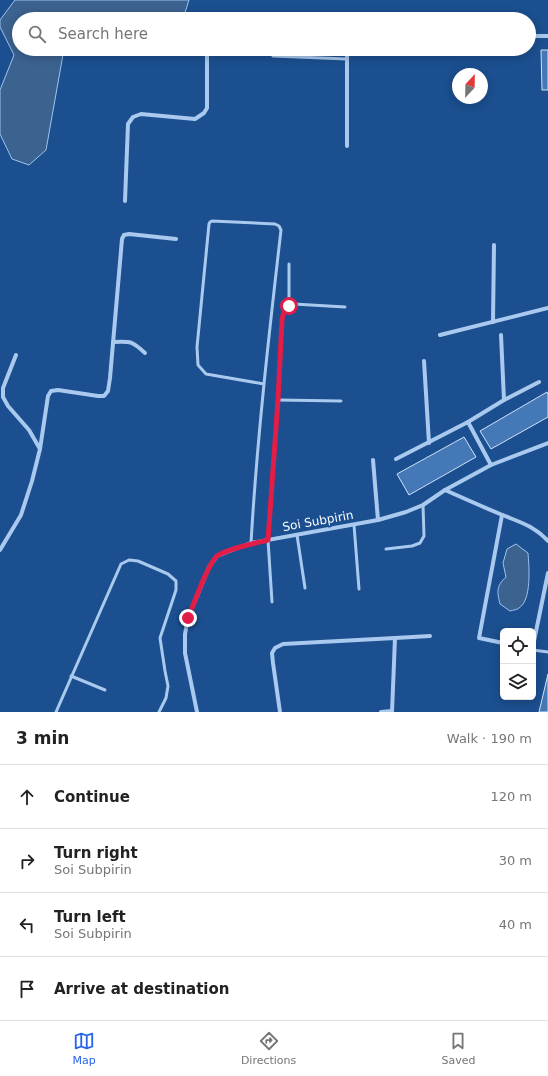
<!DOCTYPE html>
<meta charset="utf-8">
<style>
body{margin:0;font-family:"DejaVu Sans",sans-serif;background:#f6f6f6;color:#222}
.controls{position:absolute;right:12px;bottom:12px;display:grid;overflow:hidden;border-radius:6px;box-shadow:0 2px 10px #0003}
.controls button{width:36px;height:36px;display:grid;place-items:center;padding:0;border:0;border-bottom:1px solid #e0e0e0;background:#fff;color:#222;font:20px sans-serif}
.compass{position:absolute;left:452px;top:68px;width:36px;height:36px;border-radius:50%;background:#fff;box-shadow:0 2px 10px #0003;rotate:22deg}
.stop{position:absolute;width:12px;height:12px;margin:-9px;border:3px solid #e11d48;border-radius:50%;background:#fff}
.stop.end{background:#e11d48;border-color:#fff;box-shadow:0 1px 4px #0008}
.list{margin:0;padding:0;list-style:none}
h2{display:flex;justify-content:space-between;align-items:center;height:52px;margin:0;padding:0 16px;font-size:17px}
h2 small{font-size:13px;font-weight:400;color:#767676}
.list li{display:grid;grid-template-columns:26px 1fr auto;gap:12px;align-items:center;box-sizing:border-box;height:64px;padding:0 16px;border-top:1px solid #e0e0e0}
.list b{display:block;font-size:15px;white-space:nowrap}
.list p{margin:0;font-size:13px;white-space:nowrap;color:#767676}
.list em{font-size:13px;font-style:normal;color:#767676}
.icon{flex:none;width:22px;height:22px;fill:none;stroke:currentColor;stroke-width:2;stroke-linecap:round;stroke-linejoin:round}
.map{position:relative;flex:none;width:548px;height:712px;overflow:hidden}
.search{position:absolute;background:#fff;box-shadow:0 2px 10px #0003;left:12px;right:12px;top:12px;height:44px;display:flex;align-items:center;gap:10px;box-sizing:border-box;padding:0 14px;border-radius:22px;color:#767676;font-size:15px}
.sheet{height:308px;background:#fff}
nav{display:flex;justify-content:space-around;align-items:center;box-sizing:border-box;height:56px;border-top:1px solid #e0e0e0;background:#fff;font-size:11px;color:#767676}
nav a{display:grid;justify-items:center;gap:2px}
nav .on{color:#2563eb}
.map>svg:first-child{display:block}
.water{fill:#3c6290;stroke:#9cc4f0}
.building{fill:#4478b7;stroke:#cfe3fa}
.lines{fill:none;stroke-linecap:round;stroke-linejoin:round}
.lane{stroke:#a9c9ee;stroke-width:3}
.street{stroke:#a9c9ee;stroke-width:4}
.route{stroke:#e11d48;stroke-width:5}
.labels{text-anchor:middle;stroke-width:4;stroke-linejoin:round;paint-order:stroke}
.street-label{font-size:12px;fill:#fff;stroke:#1b4f8f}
</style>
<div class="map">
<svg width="548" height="712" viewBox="0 0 548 712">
<rect width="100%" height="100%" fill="#1b4f8f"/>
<g class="water">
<polygon points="15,0 189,0 183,19 19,19 19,49 64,49 46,150 29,165 12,159 0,134 0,90 14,55 0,27 0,20"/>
<path d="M516,544L528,553C529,566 532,600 519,608C517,610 513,610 510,611L500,604C497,592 496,586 506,577L503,563L507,549Z"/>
</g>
<g class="building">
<polygon points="541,50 548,50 548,90 542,90"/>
<polygon points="547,392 548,395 548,417 491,449 480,431"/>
<polygon points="464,437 476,457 409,495 397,474"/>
<polygon points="548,674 548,712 539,712"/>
</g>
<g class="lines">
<g class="lane">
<polyline points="273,56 347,59"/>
<polyline points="289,264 289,306"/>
<polyline points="278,400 341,401"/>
<polyline points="354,525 359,589"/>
<polyline points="297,535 305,588"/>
<path d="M251,543C257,439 269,334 281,230L279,226L275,224L212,221L210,222L209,224L197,347L198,365L206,374L264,384"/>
<polyline points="386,549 412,546 420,543 424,536 423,505"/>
<path d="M272,602L268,540L278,400L282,320C284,310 285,308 294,304L345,307"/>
<polyline points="533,650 548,652"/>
<polyline points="71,676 105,690"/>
<polyline points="56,712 121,564 129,560 138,561 168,574 176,581 176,590 160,638 165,671 168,686 166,698 159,712"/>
</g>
<g class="street">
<polyline points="529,36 548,36"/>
<polyline points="347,146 347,49"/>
<polyline points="125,201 128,124 133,117 141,114 195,119 204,113 207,108 207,49"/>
<polyline points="493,322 494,245"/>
<polyline points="440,335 548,308"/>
<polyline points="501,335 504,400"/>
<path d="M113,342C131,341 132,341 145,353"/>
<polyline points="424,361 429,443"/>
<polyline points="468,422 491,465"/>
<polyline points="40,449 48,396 51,391 58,390 98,396 104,396 108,391 110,378 122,239 124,235 129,234 176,239"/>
<polyline points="396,459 468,422 504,400 539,382"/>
<polyline points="373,460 378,520"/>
<path d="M445,490C463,498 481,506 500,514C519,522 533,525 548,541"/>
<polyline points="502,515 479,638 503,643"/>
<polyline points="0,550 21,515 32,481 40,449 29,430 8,406 3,397 3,388 16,355"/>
<polyline points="395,638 430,636"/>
<polyline points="533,646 548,573"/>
<polyline points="197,712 185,653 185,634 188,618 209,567 217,556 227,552 251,543 378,520 406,512 423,505 445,490 491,465 548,443"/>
<polyline points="280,712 273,663 272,653 275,648 283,644 395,638 392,712"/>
<polyline points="381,712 392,711"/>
</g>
</g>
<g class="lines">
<path class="route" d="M188,618C194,604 207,565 217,556C227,549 256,543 268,540L278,400L282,320C283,314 284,309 289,306"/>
</g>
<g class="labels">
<g class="street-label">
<text transform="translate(318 521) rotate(-10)" y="4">Soi Subpirin</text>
</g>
</g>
</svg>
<div class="controls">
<button><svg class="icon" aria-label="locate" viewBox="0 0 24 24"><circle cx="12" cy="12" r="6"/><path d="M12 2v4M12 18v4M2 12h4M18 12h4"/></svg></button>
<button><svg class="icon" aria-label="layers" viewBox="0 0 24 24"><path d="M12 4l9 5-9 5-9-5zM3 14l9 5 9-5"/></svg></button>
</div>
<svg class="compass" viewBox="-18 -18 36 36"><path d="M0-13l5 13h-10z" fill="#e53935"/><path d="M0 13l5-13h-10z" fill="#767676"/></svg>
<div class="stop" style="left:289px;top:306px"></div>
<div class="stop end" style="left:188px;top:618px"></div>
<div class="search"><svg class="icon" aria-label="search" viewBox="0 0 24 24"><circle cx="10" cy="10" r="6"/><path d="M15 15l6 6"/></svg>Search here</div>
</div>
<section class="sheet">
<h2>3 min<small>Walk · 190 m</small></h2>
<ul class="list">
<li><svg class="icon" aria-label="ahead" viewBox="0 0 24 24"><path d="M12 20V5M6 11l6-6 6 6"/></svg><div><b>Continue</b></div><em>120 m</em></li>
<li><svg class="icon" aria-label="right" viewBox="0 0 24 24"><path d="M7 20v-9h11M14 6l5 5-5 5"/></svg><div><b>Turn right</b><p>Soi Subpirin</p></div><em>30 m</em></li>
<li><svg class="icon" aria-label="left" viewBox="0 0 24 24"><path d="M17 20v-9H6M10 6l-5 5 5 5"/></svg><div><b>Turn left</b><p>Soi Subpirin</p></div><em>40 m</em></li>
<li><svg class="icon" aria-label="arrive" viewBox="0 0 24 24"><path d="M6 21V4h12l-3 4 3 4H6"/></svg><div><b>Arrive at destination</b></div></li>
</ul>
</section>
<nav>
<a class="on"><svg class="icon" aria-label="map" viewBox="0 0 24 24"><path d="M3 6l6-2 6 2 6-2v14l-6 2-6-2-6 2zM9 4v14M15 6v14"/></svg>Map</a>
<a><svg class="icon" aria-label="directions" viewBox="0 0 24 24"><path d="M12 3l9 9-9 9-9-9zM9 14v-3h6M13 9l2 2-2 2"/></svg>Directions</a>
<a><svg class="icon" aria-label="saved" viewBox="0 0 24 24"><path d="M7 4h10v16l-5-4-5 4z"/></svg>Saved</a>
</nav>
